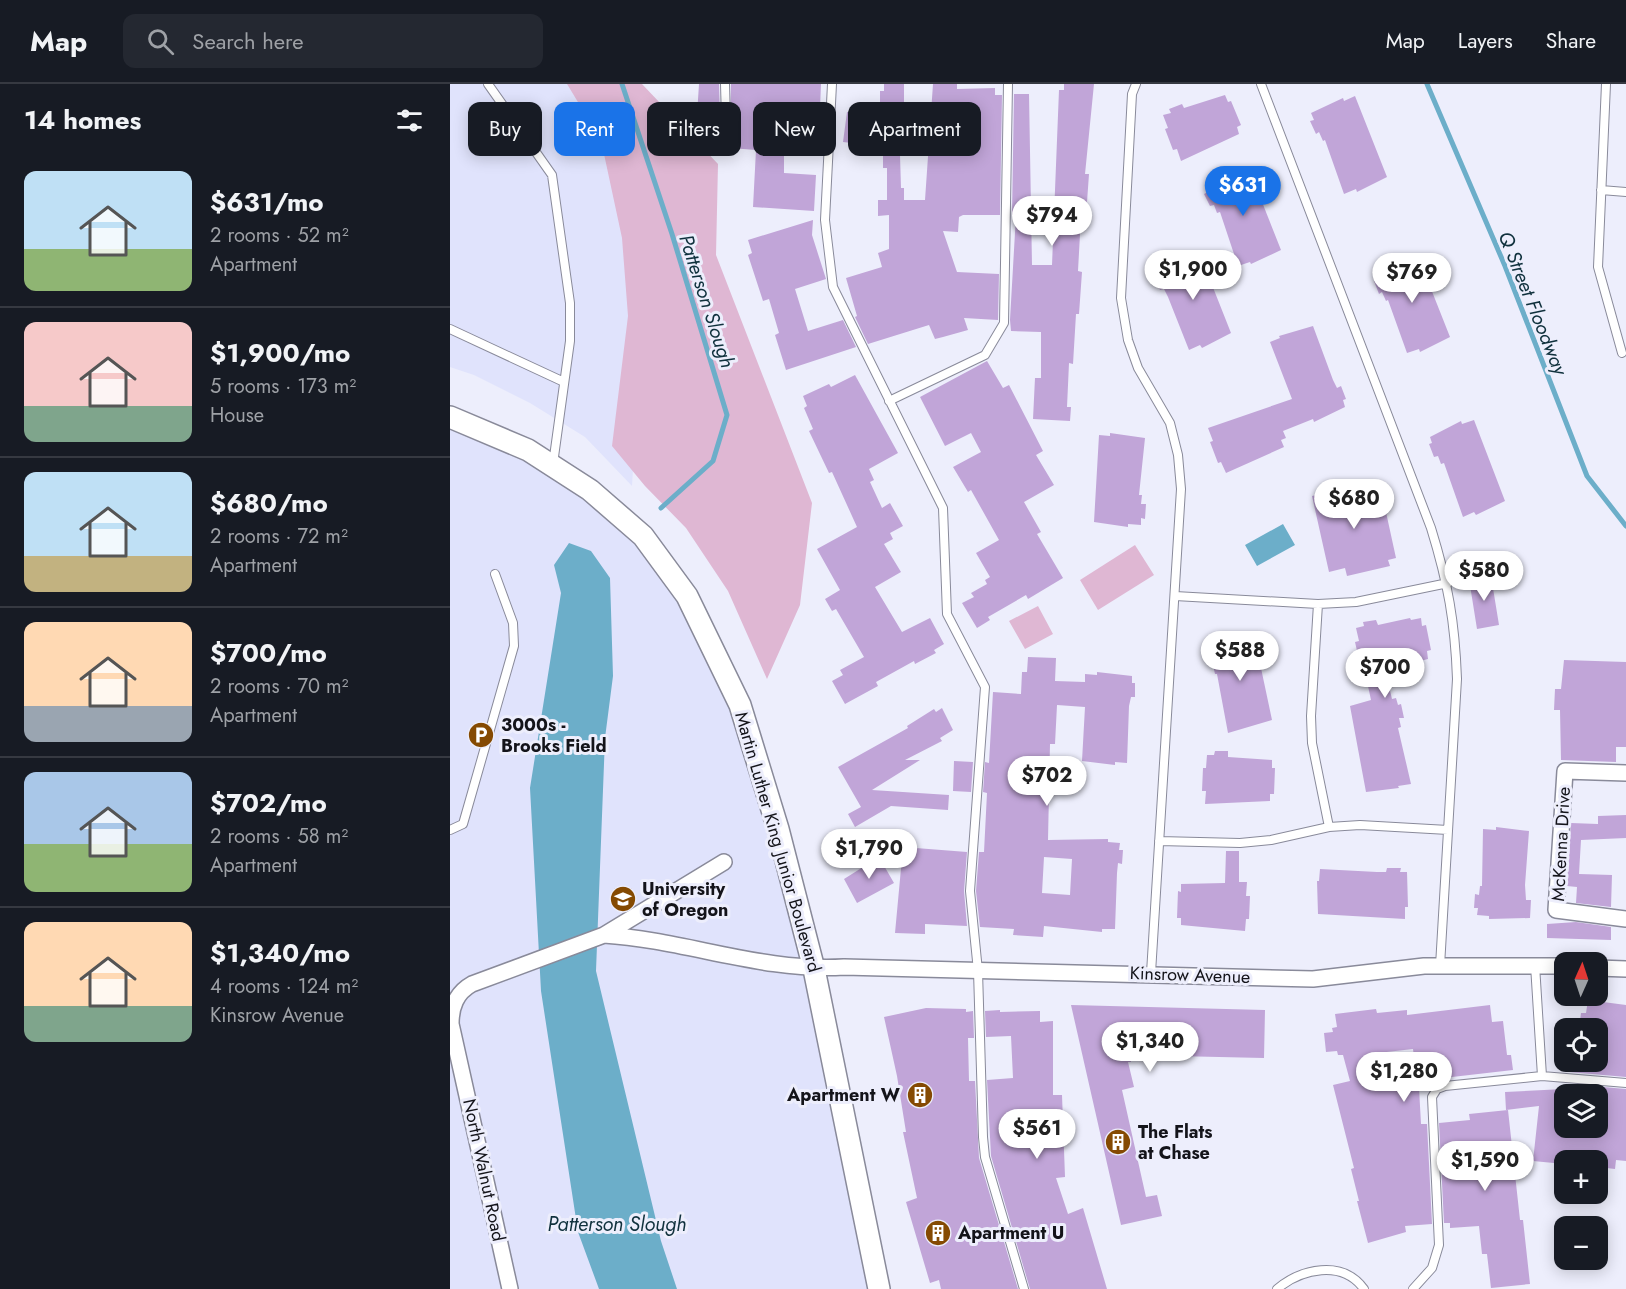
<!DOCTYPE html>
<meta charset="utf-8">
<style>
body{margin:0;font-family:Jost,sans-serif;background:#242831;color:#f1f3f6;height:100vh;display:flex;flex-direction:column;font-size:22px;white-space:nowrap}
*{box-sizing:border-box;margin:0}
p{font-size:20px;color:#9ea1a6}
.icon{flex:none;width:33px;height:33px;fill:none;stroke:currentColor;stroke-width:2;stroke-linecap:round;stroke-linejoin:round}
.map{position:relative;flex:1;overflow:hidden}
.drawer{display:flex;flex-direction:column;background:#171b24;width:450px}
.drawer>*{flex:none}
.top-card{position:absolute;left:18px;top:18px;width:570px;height:54px;display:flex;gap:12px}
.needle{width:39px;rotate:3deg}
.controls{position:absolute;left:1104px;top:868px;display:grid;gap:12px}
.controls a{display:grid;place-items:center;width:54px;height:54px;border-radius:12px;background:#171b24;box-shadow:0 3px 15px #0003;font-size:30px}
.price{position:absolute;translate:-50% -51px;padding:0 14px;border-radius:21px;background:#fff;color:#222;font-size:20px;line-height:39px;filter:drop-shadow(0 2px 3px #0008)}
.price::after{content:'';position:absolute;left:50%;top:36px;width:18px;height:14px;margin-left:-9px;background:inherit;clip-path:polygon(0 0,100% 0,50% 100%)}
.price.current{background:#1a73e8;color:#fff}
ul{padding:0;list-style:none}
li{display:flex;align-items:center;gap:18px;height:150px;padding:0 24px}
li+li{border-top:2px solid #363941}
li span{display:grid;place-items:center;flex:none;width:168px;height:120px;border-radius:12px;color:#555}
li>.icon{margin-inline-start:auto}
span .icon{width:72px;height:72px;fill:#fffc;stroke-width:1}
li b{font-size:26px}
h2{display:flex;justify-content:space-between;align-items:center;height:72px;padding:0 24px;font-size:26px}
.tag{padding:0 21px;border-radius:12px;background:#171b24;box-shadow:0 3px 15px #0003;font-size:21px;line-height:54px}
.tag.current{background:#1a73e8;color:#fff}
header{display:flex;align-items:center;gap:36px;box-sizing:border-box;height:84px;padding:0 30px;background:#171b24;border-bottom:2px solid #363941}
header strong{font-size:28px}
nav{display:flex;gap:33px;margin-inline-start:auto;font-size:21px}
.search{width:420px;height:54px;background:#242831;display:flex;align-items:center;gap:15px;box-sizing:border-box;padding:0 21px;border-radius:12px;color:#9ea1a6;font-size:22px}
main{display:flex;flex:1;min-height:0}
.map>svg:first-child{display:block}
.built{fill:#e0e3fc}
.green{fill:#dfb7d3}
.water{fill:#6caec9}
.lines{fill:none;stroke-linecap:round;stroke-linejoin:round}
.stream{stroke:#6caec9;stroke-width:5}
.building{fill:#c1a5d8;fill-rule:evenodd}
.lane-casing{stroke:#898a9a;stroke-width:10}
.street-casing{stroke:#898a9a;stroke-width:18}
.secondary-casing{stroke:#898a9a;stroke-width:24}
.lane{stroke:#fff;stroke-width:8}
.street{stroke:#fff;stroke-width:15}
.secondary{stroke:#fff;stroke-width:21}
.labels{text-anchor:middle;stroke-width:6;stroke-linejoin:round;paint-order:stroke}
.poi-label{font-size:18px;font-weight:bold;fill:#14141a;stroke:#edeefc;text-anchor:start}
.street-label{font-size:18px;fill:#14141a;stroke:#edeefc}
.water-label{font-size:20px;font-style:italic;fill:#10313d;stroke:#edeefc}
</style>
<header>
<strong>Map</strong>
<div class="search"><svg class="icon" aria-label="search" viewBox="0 0 24 24"><circle cx="10" cy="10" r="6"/><path d="M15 15l6 6"/></svg>Search here</div>
<nav><a>Map</a><a>Layers</a><a>Share</a></nav>
</header>
<main>
<section class="drawer">
<h2>14 homes<svg class="icon" aria-label="filters" viewBox="0 0 24 24"><path d="M4 7h16M4 17h16"/><circle cx="9" cy="7" r="2"/><circle cx="15" cy="17" r="2"/></svg></h2>
<ul>
<li><span style="background:linear-gradient(#bfe0f5 65%,#8fb573 0)"><svg class="icon" aria-label="home" viewBox="0 0 24 24"><path d="M3 11l9-7 9 7M6 9v11h12V9"/></svg></span><div><b>$631/mo</b><p>2 rooms · 52 m²</p><p>Apartment</p></div></li>
<li><span style="background:linear-gradient(#f6c9c9 70%,#7fa58c 0)"><svg class="icon" aria-label="home" viewBox="0 0 24 24"><path d="M3 11l9-7 9 7M6 9v11h12V9"/></svg></span><div><b>$1,900/mo</b><p>5 rooms · 173 m²</p><p>House</p></div></li>
<li><span style="background:linear-gradient(#bfe0f5 70%,#c2b280 0)"><svg class="icon" aria-label="home" viewBox="0 0 24 24"><path d="M3 11l9-7 9 7M6 9v11h12V9"/></svg></span><div><b>$680/mo</b><p>2 rooms · 72 m²</p><p>Apartment</p></div></li>
<li><span style="background:linear-gradient(#ffd9b3 70%,#9aa5b1 0)"><svg class="icon" aria-label="home" viewBox="0 0 24 24"><path d="M3 11l9-7 9 7M6 9v11h12V9"/></svg></span><div><b>$700/mo</b><p>2 rooms · 70 m²</p><p>Apartment</p></div></li>
<li><span style="background:linear-gradient(#a9c7e8 60%,#8fb573 0)"><svg class="icon" aria-label="home" viewBox="0 0 24 24"><path d="M3 11l9-7 9 7M6 9v11h12V9"/></svg></span><div><b>$702/mo</b><p>2 rooms · 58 m²</p><p>Apartment</p></div></li>
<li><span style="background:linear-gradient(#ffd9b3 70%,#7fa58c 0)"><svg class="icon" aria-label="home" viewBox="0 0 24 24"><path d="M3 11l9-7 9 7M6 9v11h12V9"/></svg></span><div><b>$1,340/mo</b><p>4 rooms · 124 m²</p><p>Kinsrow Avenue</p></div></li>
</ul>
</section>
<div class="map">
<svg width="1176" height="1205" viewBox="0 0 1176 1205">
<rect width="100%" height="100%" fill="#edeefc"/>
<path class="built" d="M0 0H159L199 104 182 402 135 353 80 319 24 291 0 283Z
M0 333 21 340 193 452 290 621 438 1205H0Z"/>
<path class="green" d="M117 0H192L268 80 266 171 362 419 350 521 317 595 278 507 236 444 195 402 162 362 178 232 172 154 151 56Z
M685 461 704 491 648 526 630 496Z
M588 522 603 550 575 565 559 537Z"/>
<path class="water" d="M833 440 845 461 807 482 795 461Z
M119 459 141 467 160 494 163 592 155 654 146 887 211 1157 227 1205H149L128 1148 91 907 80 704 111 509 104 481Z"/>
<g class="lines">
<path class="stream" d="M172 0 222 150 277 331 263 377 211 424
M977 0 1055 182 1137 392 1176 442"/>
</g>
<path class="building" d="M249 0H269L270 33 247 31Z
M281 0H371L370 24 341 23 339 55 334 54V89L366 91 364 127 303 123 306 66 280 64Z
M434 0H454V71H450L451 104H454V116H475L483 0H507V5L545 4V11H552L550 131H513L509 133 508 148 493 147 507 188 549 190 548 236 514 234 518 246 493 253 485 255 479 241 418 260 405 233 407 232 396 194 432 183 428 169 439 165V131L428 132V116H437V84H433V70L426 71V62L393 58 397 28 426 31V22H430V7H434Z
M614 0H644L635 90H639L636 132H631L628 187 632 188 629 230H626L623 280 619 279 617 323H621L620 337 583 335 585 294H591V248L561 247 560 236 566 131H562L564 10H579L582 181H602L609 6H614Z
M775 11 778 18 781 17 791 41 787 43 789 50 731 77 727 65 723 66 715 45 718 44 713 31 721 29 719 25 732 20 734 24Z
M905 12 937 93 907 108 906 105 894 110 875 56 873 57 869 48 866 50 860 37 864 36 861 29 893 14 894 17Z
M799 85 831 166 801 180 800 178 788 182 770 128 767 129 764 121 760 122 754 110 758 108 755 102 767 98 766 95Z
M363 136 362 151 376 195 345 205 358 247 393 236 406 263 336 286 325 251 329 249 319 215 313 217 298 171 302 169 298 156Z
M749 168 781 249 752 264 750 261 739 266 718 213 714 205 710 206 705 193 708 192 706 186 737 170 738 173Z
M968 172 1000 253 970 268 969 265 957 269 938 216 936 217 932 208 929 210 924 197 927 196 924 189 936 185 934 182Z
M863 242 883 296 887 304 891 302 896 315 893 316 895 323 864 338 863 335 833 347 836 354 831 356 834 363 776 389 771 378 768 379 760 358 763 357 758 344 842 315 820 258 830 254 829 252Z
M537 277 553 304 559 301 593 367 586 371 604 401 574 418 591 448 587 450 613 494 578 515 576 511 538 533 540 536 527 544 512 519 524 513 521 509 537 500 535 496 540 493 526 469 549 456 521 406 518 408 503 383 531 368 521 349 495 362 470 313Z
M405 291 448 369 419 385 424 396 420 398 432 424 440 419 453 442 440 449 443 455 434 460 451 488 425 503 452 548 480 534 494 560 484 566 486 569 465 580 464 577 426 598 428 602 395 620 382 597 393 591 390 586 414 573 386 525 382 527 375 515 390 506 367 465 407 443 382 388 379 389 359 347 363 345 354 324 357 322 353 312 379 300 381 303Z
M1024 336 1055 417 1026 431 1024 428 1013 433 994 379 991 380 988 372 984 373 979 360 982 359 980 353 1011 337 1012 340Z
M660 349 695 354 689 411H692L691 420H696L695 435 691 434V441L678 440V443L644 438 649 351 660 352Z
M923 398 928 421 934 419 946 474 938 476 940 482 897 492 895 484 879 488 862 412Z
M1041 492 1049 541 1027 545 1019 495Z
M960 534 961 536 971 534 972 542 976 541 981 566 977 567 978 575 935 586 942 615 946 614 948 621 951 620 954 634H949L951 643 948 644 961 700 948 702 949 704 916 708 900 622 921 616 913 579 910 580 905 558 909 557 906 544 914 542 913 538 926 536 928 541Z
M791 551 792 554 804 551 822 636 778 649 767 590H765L763 581 759 582 756 568H759L758 561Z
M578 573 606 574 605 597 635 598V590L647 591V588L682 592V599H685V613H681L679 622 677 679 665 678V681L632 677 635 623 607 621 605 660H600L598 756 658 755V758L670 759 669 766H673L672 780 668 779 667 789 665 845H652V848L594 842 593 853 563 851 564 845 530 843 526 807 529 768H534L537 709 533 708 535 678 539 679 543 608 571 610 572 588H577ZM594 773 622 775 620 811 592 809Z
M1114 576 1176 578V663H1166V678L1111 676 1110 626H1104L1105 605H1111Z
M492 624 503 646 490 654 492 657 455 676H470L422 706 499 711 498 726 441 722 405 743 398 730 411 723 388 683 458 644 457 642 484 625 486 628Z
M765 667H778V673L822 676V684H825L824 710H820V717L755 720 756 707H752L753 684H756L757 671H764Z
M504 677 523 678 521 708 503 707Z
M1176 731V754L1131 756 1129 790 1162 791 1161 823 1126 819 1127 803 1117 802 1121 739 1148 740V732Z
M1046 743 1079 747 1075 801 1076 816H1081L1080 834 1039 835V832L1027 831 1028 824H1024L1025 810 1029 811 1030 802H1032L1033 745 1046 746Z
M453 763 517 768 514 807 517 842 475 840V850L445 849Z
M776 767H789V798H797L796 812H800L799 835H796L795 847 731 841V834H727L728 807 731 808V800L775 799Z
M429 773 444 799 407 819 394 795Z
M937 784H951L950 788H957L958 823H955V835L868 830 867 797H869L870 785 927 788H936Z
M1126 838 1161 843V856L1097 854V840Z
M1138 916 1176 921V993L1119 988 1124 987V978H1148V945H1129L1131 929H1136Z
M621 921 815 926 814 974 680 971 681 978H678L684 1003 672 1006 696 1113 707 1111 712 1132 671 1141Z
M1040 921 1042 938 1053 937 1057 971H1061L1063 986 967 997 963 965 919 970 929 1006 969 1004 971 1040H977L982 1140 955 1142 956 1148 918 1159 907 1117H909L901 1085 904 1084 883 1001 900 997 893 971H888L887 967 876 968 874 949 883 948 882 944 887 943 885 930 926 925 927 929 957 926V931Z
M476 924 516 925V928L523 927 524 954H518L519 997H525L529 1074 568 1205H491L489 1196 480 1199 456 1118 467 1114 453 1048H456L447 992 434 933Z
M550 926V928L590 927V938L603 937V1011H612L615 1093 606 1094 618 1130 633 1124 657 1205H580L541 1072 537 996 563 994 561 952 536 953 535 927Z
M1118 1000 1176 1005V1077L1166 1076 1165 1085 1148 1083V1077H1114V1080L1083 1077 1089 1022 1056 1026 1055 1008 1114 1005V1044H1148V1011H1117Z
M1058 1026 1070 1136H1073L1080 1200 1041 1204 1037 1170H1032L1029 1142 1000 1144V1139H994L989 1039 1020 1036 1019 1030Z"/>
<g class="lines">
<g class="lane-casing">
<path id="lane" d="M38 0 102 91 120 219V257L103 380
M275 0 276 36
M382 0 375 136 383 203 493 424 497 530 535 603 520 807 528 887 533 1053 535 1073 574 1205
M686 0 682 10 671 214 678 256 688 284 720 339 728 371 731 405 701 889
M811 0 981 444C998 499 1005 538 1007 595L990 882
M1156 0 1148 183 1172 269
M1151 106 1176 108
M0 245 114 298
M439 317 535 271 554 239 558 0
M725 512 868 520 906 518 998 499
M868 520 861 632 862 659 879 743
M0 746 13 740 64 562 63 539 45 490
M709 757 790 759 821 756 879 743 910 741 998 746
M1092 992 1176 999
M827 1205C851 1185 892 1175 914 1205
M963 1205 982 1184 989 1161 982 1013 987 1005 995 1002 1092 992 1085 881"/>
</g>
<g class="street-casing">
<path id="street" d="M1176 689 1115 687 1106 826 1176 835
M154 851C235 856 312 888 394 883L863 895 974 882H1114
M1148 884 1176 885
M60 1205 1 940C1 923 6 909 22 900L154 851 274 778"/>
</g>
<g class="secondary-casing">
<path id="secondary" d="M0 333 78 366 140 406 193 452 237 512 290 621 328 745 364 885 429 1205"/>
</g>
<use href="#lane" class="lane"/>
<use href="#street" class="street"/>
<use href="#secondary" class="secondary"/>
</g>
<defs>
<g id="parking-disc" transform="scale(1.35)"><circle r="9.5" fill="#854a02" stroke="#edeefc"/><path d="M-3.5-5.5H1a3.5 3.5 0 0 1 0 7H-1V5.5H-3.5ZM-1-3.4V-.6H.8a1.4 1.4 0 0 0 0-2.8Z" fill="#fff"/></g>
<g id="university-disc" transform="scale(1.35)"><circle r="9.5" fill="#854a02" stroke="#edeefc"/><path d="M0-5L7-2L0 1L-7-2ZM-4 1L0 2.5L4 1V4Q0 6-4 4Z" fill="#fff"/></g>
<g id="building-disc" transform="scale(1.35)"><circle r="9.5" fill="#854a02" stroke="#edeefc"/><path d="M-4-6H4V6H1V3H-1V6H-4ZM-2.5-4.3h1.7v1.8h-1.7ZM.8-4.3h1.7v1.8H.8ZM-2.5-1h1.7V.8h-1.7ZM.8-1h1.7V.8H.8Z" fill="#fff"/></g>
</defs>
<g fill-rule="evenodd">
<use href="#parking-disc" x="31" y="651"/>
<use href="#university-disc" x="173" y="815"/>
<use href="#building-disc" x="470" y="1011"/>
<use href="#building-disc" x="668" y="1058"/>
<use href="#building-disc" x="488" y="1149"/>
</g>
<g class="labels">
<g class="poi-label">
<text x="51" y="647">3000s -<tspan x="51" dy="21">Brooks Field</tspan></text>
<text x="192" y="811">University<tspan x="192" dy="21">of Oregon</tspan></text>
<text x="450" y="1017" text-anchor="end">Apartment W</text>
<text x="688" y="1054">The Flats<tspan x="688" dy="21">at Chase</tspan></text>
<text x="508" y="1155">Apartment U</text>
</g>
<g class="street-label">
<text transform="translate(328 758) rotate(74)" y="6">Martin Luther King Junior Boulevard</text>
<text transform="translate(1111 760) rotate(-87)" y="6">McKenna Drive</text>
<text transform="translate(740 891) rotate(2)" y="6">Kinsrow Avenue</text>
<text transform="translate(34 1086) rotate(78)" y="6">North Walnut Road</text>
</g>
<g class="water-label">
<text transform="translate(257 217) rotate(72)" y="7">Patterson Slough</text>
<text transform="translate(1083 219) rotate(68)" y="7">Q Street Floodway</text>
<text x="167" y="1147">Patterson Slough</text>
</g>
</g>
</svg>
<div class="controls">
<a><svg class="needle" viewBox="-14 -14 28 28"><path d="M0-13l5 13h-10z" fill="#e53935"/><path d="M0 13l5-13h-10z" fill="#9ea1a6"/></svg></a>
<a><svg class="icon" aria-label="locate" viewBox="0 0 24 24"><circle cx="12" cy="12" r="6"/><path d="M12 2v4M12 18v4M2 12h4M18 12h4"/></svg></a>
<a><svg class="icon" aria-label="layers" viewBox="0 0 24 24"><path d="M12 4l9 5-9 5-9-5zM3 14l9 5 9-5"/></svg></a>
<a>+</a>
<a>−</a>
</div>
<b class="price current" style="left:793px;top:133px">$631</b>
<b class="price" style="left:602px;top:163px">$794</b>
<b class="price" style="left:743px;top:217px">$1,900</b>
<b class="price" style="left:962px;top:220px">$769</b>
<b class="price" style="left:904px;top:446px">$680</b>
<b class="price" style="left:1034px;top:518px">$580</b>
<b class="price" style="left:790px;top:598px">$588</b>
<b class="price" style="left:935px;top:615px">$700</b>
<b class="price" style="left:597px;top:723px">$702</b>
<b class="price" style="left:419px;top:796px">$1,790</b>
<b class="price" style="left:700px;top:989px">$1,340</b>
<b class="price" style="left:954px;top:1019px">$1,280</b>
<b class="price" style="left:587px;top:1076px">$561</b>
<b class="price" style="left:1035px;top:1108px">$1,590</b>
<div class="top-card">
<a class="tag">Buy</a>
<a class="tag current">Rent</a>
<a class="tag">Filters</a>
<a class="tag">New</a>
<a class="tag">Apartment</a>
</div>
</div>
</main>
